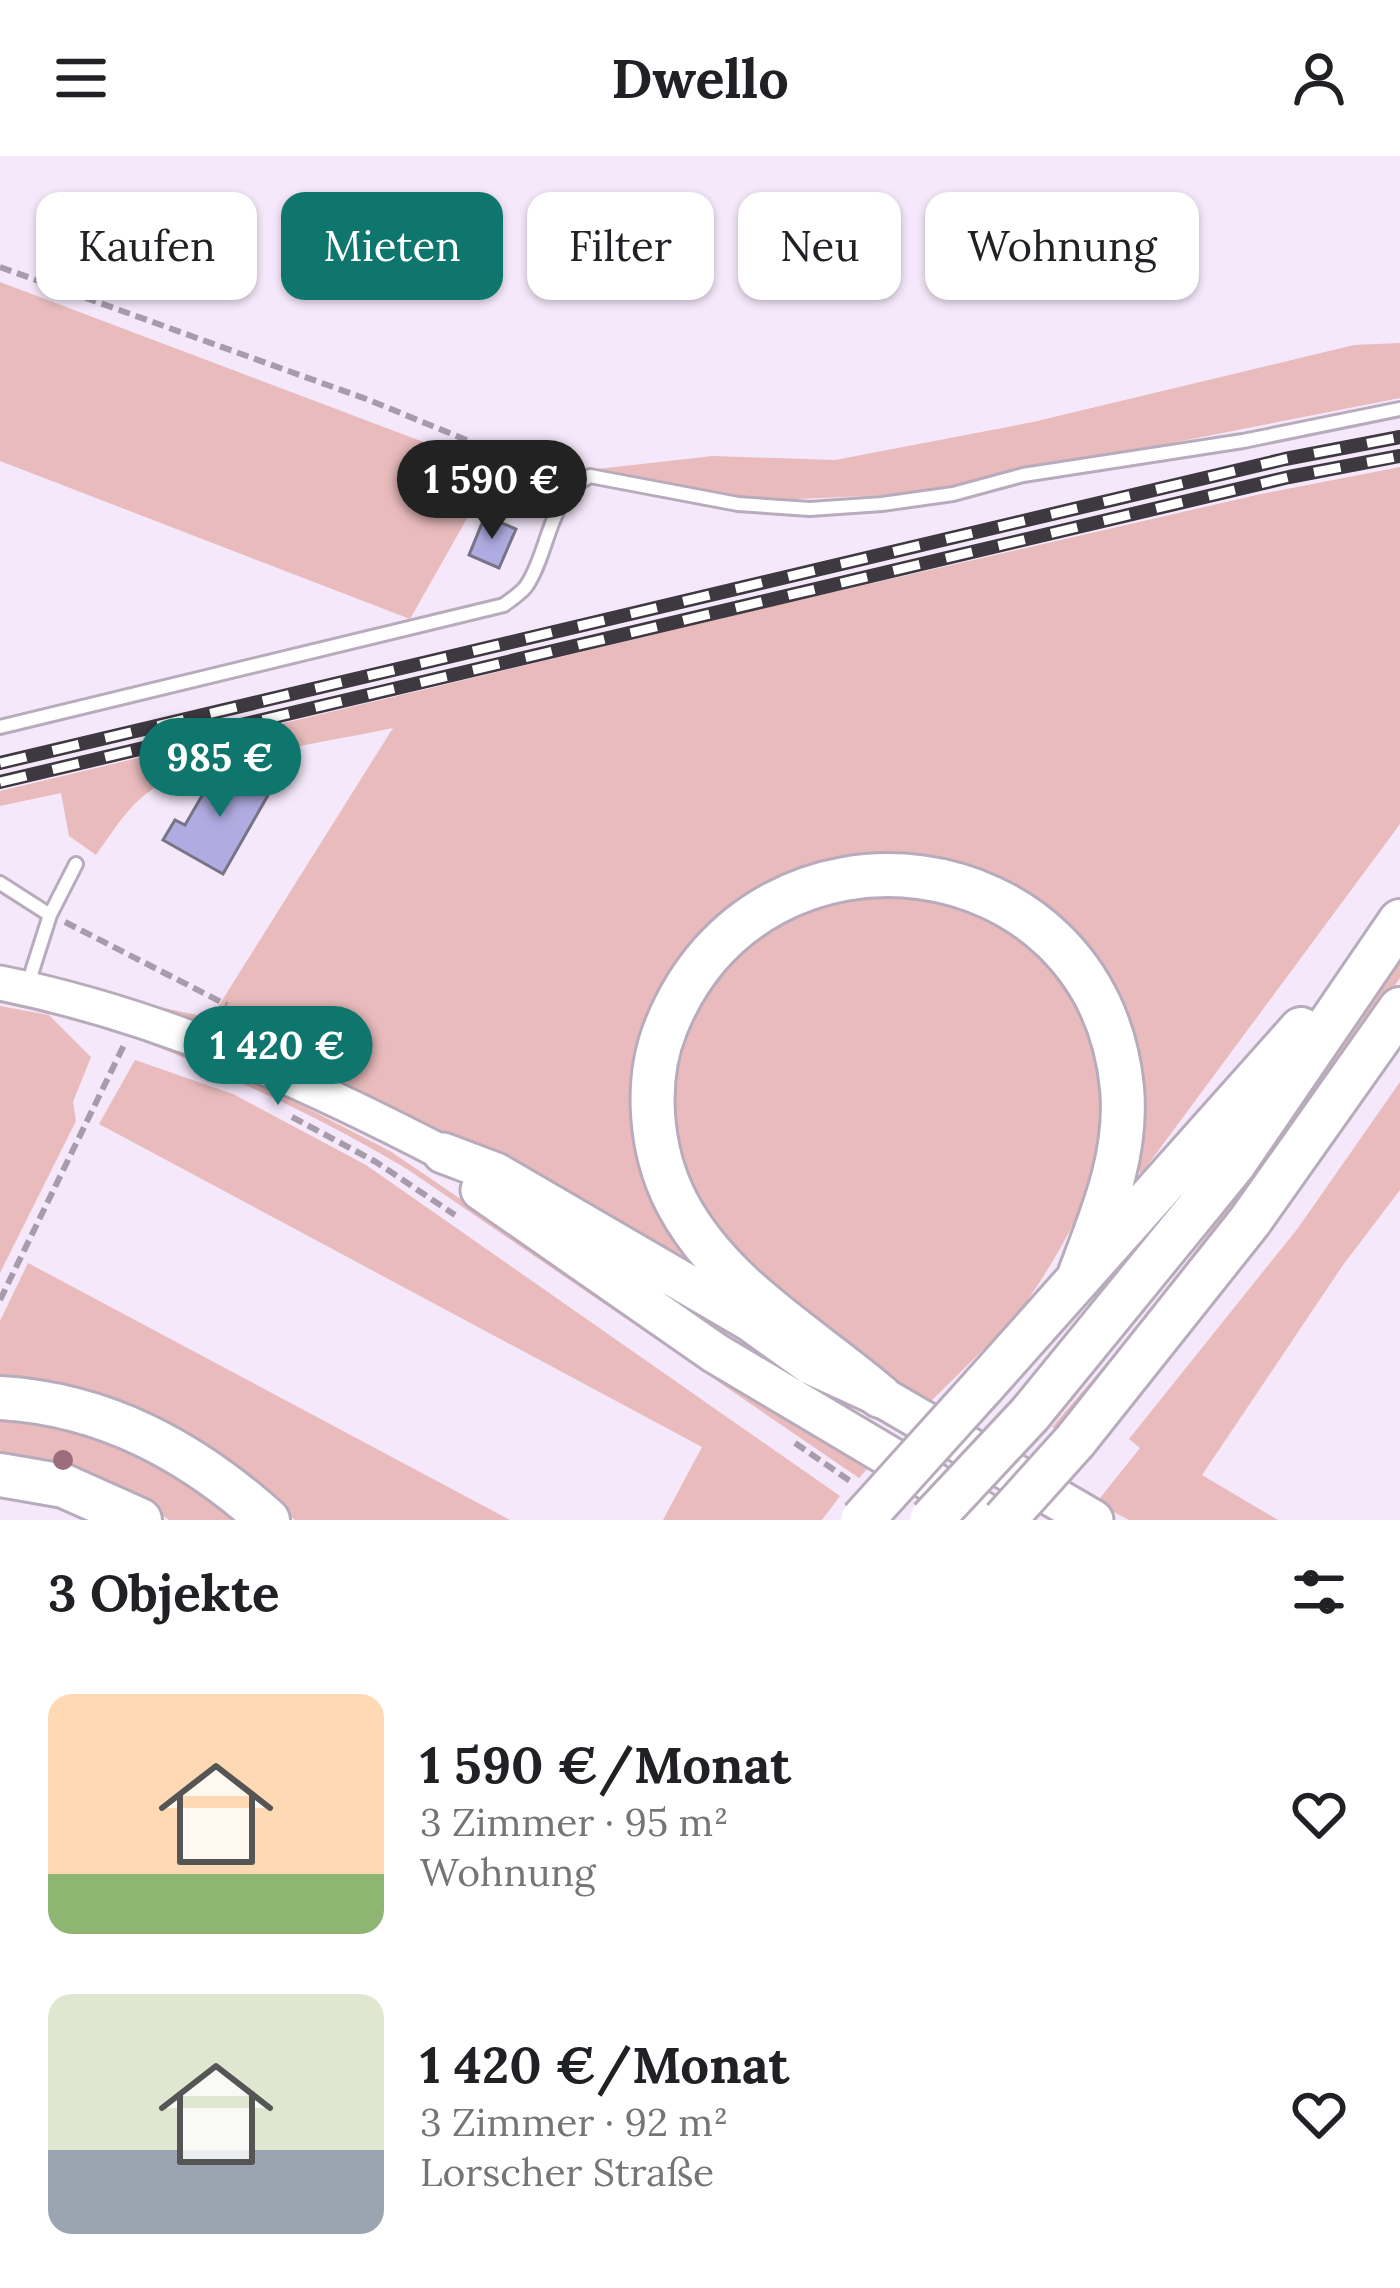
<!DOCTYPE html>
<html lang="de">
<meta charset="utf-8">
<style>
body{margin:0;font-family:Lora,serif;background:#f2f2f2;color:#202124;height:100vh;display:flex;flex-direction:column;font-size:45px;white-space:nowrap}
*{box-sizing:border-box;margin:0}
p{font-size:39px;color:#757577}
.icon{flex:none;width:66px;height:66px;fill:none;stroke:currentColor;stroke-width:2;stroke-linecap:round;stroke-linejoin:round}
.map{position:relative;height:1364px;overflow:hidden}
.drawer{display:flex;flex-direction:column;background:#fff;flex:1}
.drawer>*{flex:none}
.guide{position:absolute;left:36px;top:36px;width:1329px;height:108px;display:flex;gap:24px}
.price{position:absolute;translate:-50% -102px;padding:0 27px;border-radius:42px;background:#0f766e;color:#fff;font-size:39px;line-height:78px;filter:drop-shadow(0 3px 6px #0008)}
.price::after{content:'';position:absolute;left:50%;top:72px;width:36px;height:27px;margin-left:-18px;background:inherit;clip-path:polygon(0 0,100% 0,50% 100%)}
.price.on{background:#222;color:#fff}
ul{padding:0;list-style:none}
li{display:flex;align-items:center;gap:36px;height:300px;padding:0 48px}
li span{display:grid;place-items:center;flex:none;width:336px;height:240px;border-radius:24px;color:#555}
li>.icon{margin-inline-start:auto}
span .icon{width:144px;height:144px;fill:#fffc;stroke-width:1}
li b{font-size:51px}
h2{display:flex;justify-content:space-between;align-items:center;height:144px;padding:0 48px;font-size:51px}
.tag{padding:0 42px;border-radius:24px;background:#fff;box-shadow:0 3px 9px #0004;font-size:42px;line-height:108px}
.tag.on{background:#0f766e;color:#fff}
header{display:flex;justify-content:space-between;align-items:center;height:156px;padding:0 48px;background:#fff;font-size:54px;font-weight:800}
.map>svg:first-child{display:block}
.green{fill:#e9bbbc}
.building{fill:#b0ace1;stroke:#767587;stroke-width:3}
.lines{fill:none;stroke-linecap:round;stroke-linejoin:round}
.service-casing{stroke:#b8abbc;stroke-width:18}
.secondary-casing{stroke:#b8abbc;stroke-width:39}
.trunk-casing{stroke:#b8abbc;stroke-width:45}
.motorway-casing{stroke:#b8abbc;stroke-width:48}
.path{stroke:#a69caa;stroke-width:6;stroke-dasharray:12 6;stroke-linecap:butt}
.service{stroke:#fff;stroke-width:12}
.secondary{stroke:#fff;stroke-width:33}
.trunk{stroke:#fff;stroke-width:39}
.motorway{stroke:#fff;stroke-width:42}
.rail-casing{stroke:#3e3840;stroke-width:14}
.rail{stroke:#fff;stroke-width:9;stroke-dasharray:27;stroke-linecap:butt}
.motorway-bridge-casing{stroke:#b8abbc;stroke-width:48;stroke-linecap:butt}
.motorway-bridge{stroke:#fff;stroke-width:42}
.tree{fill:#9c6d7d}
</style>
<header><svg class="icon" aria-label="menu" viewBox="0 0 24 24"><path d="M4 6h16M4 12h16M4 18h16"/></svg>Dwello<svg class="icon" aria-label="person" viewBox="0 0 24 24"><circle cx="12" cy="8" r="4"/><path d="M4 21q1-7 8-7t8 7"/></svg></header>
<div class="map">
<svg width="1400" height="1364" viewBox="0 0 1400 1364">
<rect width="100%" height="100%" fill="#f5e8fa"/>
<path class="green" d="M0 126 495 313 410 463 0 305Z
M1400 187V242L912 338 752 345 588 314 713 300 835 304 1033 266 1354 189Z
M1400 311V668L1141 1018 1133 1008C1194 686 752 573 646 873L710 1119 704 1125 310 907 155 850 211 862 393 572C338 584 189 606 150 635 127 651 112 677 96 699L69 680 61 637 0 650V635L799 444 1261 338Z
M911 730C947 745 988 757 1021 777 1040 787 1055 816 1068 833 1160 953 1070 1088 995 1190L989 1188 929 1247 862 1203 718 1086 684 1021 671 952 675 903 707 825 798 749Z
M1400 805V822L1308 956 1063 1277 1052 1271 1131 1179 1243 1032Z
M0 850 49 859 91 901 73 946 76 965 0 1117Z
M154 885 231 913 390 995 714 1215 868 1312 859 1322 407 1013C325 964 241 925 153 889Z
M135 904 233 938 366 1009 840 1340 822 1364H663L702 1291 99 968Z
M1400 926V1034L1343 1109 1202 1319 1278 1364H1129L1096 1347 1140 1292 1129 1283 1298 1072Z
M28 1107 510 1364H295L187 1277 153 1259 76 1234 0 1226V1165Z
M0 1255 124 1282 249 1364H169L157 1355 0 1303Z"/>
<path class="building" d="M485 360 516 373 499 412 469 399Z
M235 613 271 634 223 718 163 684 175 664 185 669 214 619 227 626Z"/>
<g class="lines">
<g class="service-casing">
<path id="service" d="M0 571 504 449C511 443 522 437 527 429 550 394 548 340 590 320L738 348 810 353 882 348 953 338 1023 319 1243 285 1400 253
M0 727 50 759
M27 831 50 759 76 708"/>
</g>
<g class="secondary-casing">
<path id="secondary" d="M0 827C159 859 300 923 443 997"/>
</g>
<g class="trunk-casing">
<path id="trunk" d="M443 997 496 1017 750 1165 810 1208 880 1240 1093 1364
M481 1034 715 1197 996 1364"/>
</g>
<g class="motorway-casing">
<path id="motorway" d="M983 1230 1301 873
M880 1240C810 1180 721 1131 677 1047 650 995 644 925 666 871 759 640 1098 682 1122 932 1128 997 1103 1057 1080 1117
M0 1242C105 1248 191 1295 268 1364
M1030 1258 1234 1008 1400 765
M1075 1285 1250 1065 1400 853
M0 1319 64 1330 140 1364"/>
</g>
<path class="path" d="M0 111 369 244 559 322
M65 766 227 849
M292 961 376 1006 455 1059
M0 1144 124 889
M795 1287 853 1327"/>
<use href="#service" class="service"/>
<use href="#secondary" class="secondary"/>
<use href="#trunk" class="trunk"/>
<use href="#motorway" class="motorway"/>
<g class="rail-casing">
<path id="rail" d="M0 607 1285 303 1400 281
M0 626 1289 321 1400 300"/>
</g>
<use href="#rail" class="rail"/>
<g class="motorway-bridge-casing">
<path id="motorway-bridge" d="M862 1364 983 1230
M931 1364 1030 1258
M1004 1364 1075 1285"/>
</g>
<use href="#motorway-bridge" class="motorway-bridge"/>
</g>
<circle class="tree" cx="63" cy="1304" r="10"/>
</svg>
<b class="price on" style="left:492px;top:386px">1 590 €</b>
<b class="price" style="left:220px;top:664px">985 €</b>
<b class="price" style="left:278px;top:952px">1 420 €</b>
<div class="guide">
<a class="tag">Kaufen</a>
<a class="tag on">Mieten</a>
<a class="tag">Filter</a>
<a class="tag">Neu</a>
<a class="tag">Wohnung</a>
</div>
</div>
<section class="drawer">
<h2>3 Objekte<svg class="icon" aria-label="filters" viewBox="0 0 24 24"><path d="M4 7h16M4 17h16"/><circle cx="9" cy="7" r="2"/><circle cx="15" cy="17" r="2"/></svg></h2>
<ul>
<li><span style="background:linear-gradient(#ffd9b3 75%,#8fb573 0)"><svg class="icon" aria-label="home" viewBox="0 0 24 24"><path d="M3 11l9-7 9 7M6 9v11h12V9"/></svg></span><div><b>1 590 €/Monat</b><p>3 Zimmer · 95 m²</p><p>Wohnung</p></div><svg class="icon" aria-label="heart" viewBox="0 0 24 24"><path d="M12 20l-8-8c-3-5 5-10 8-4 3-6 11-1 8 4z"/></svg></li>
<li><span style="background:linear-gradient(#dfe7d0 65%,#9aa5b1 0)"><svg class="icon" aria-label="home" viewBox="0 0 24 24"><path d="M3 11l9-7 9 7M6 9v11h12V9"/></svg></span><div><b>1 420 €/Monat</b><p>3 Zimmer · 92 m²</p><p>Lorscher Straße</p></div><svg class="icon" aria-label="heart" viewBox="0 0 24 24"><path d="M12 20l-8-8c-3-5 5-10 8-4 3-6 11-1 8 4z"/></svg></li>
</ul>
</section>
